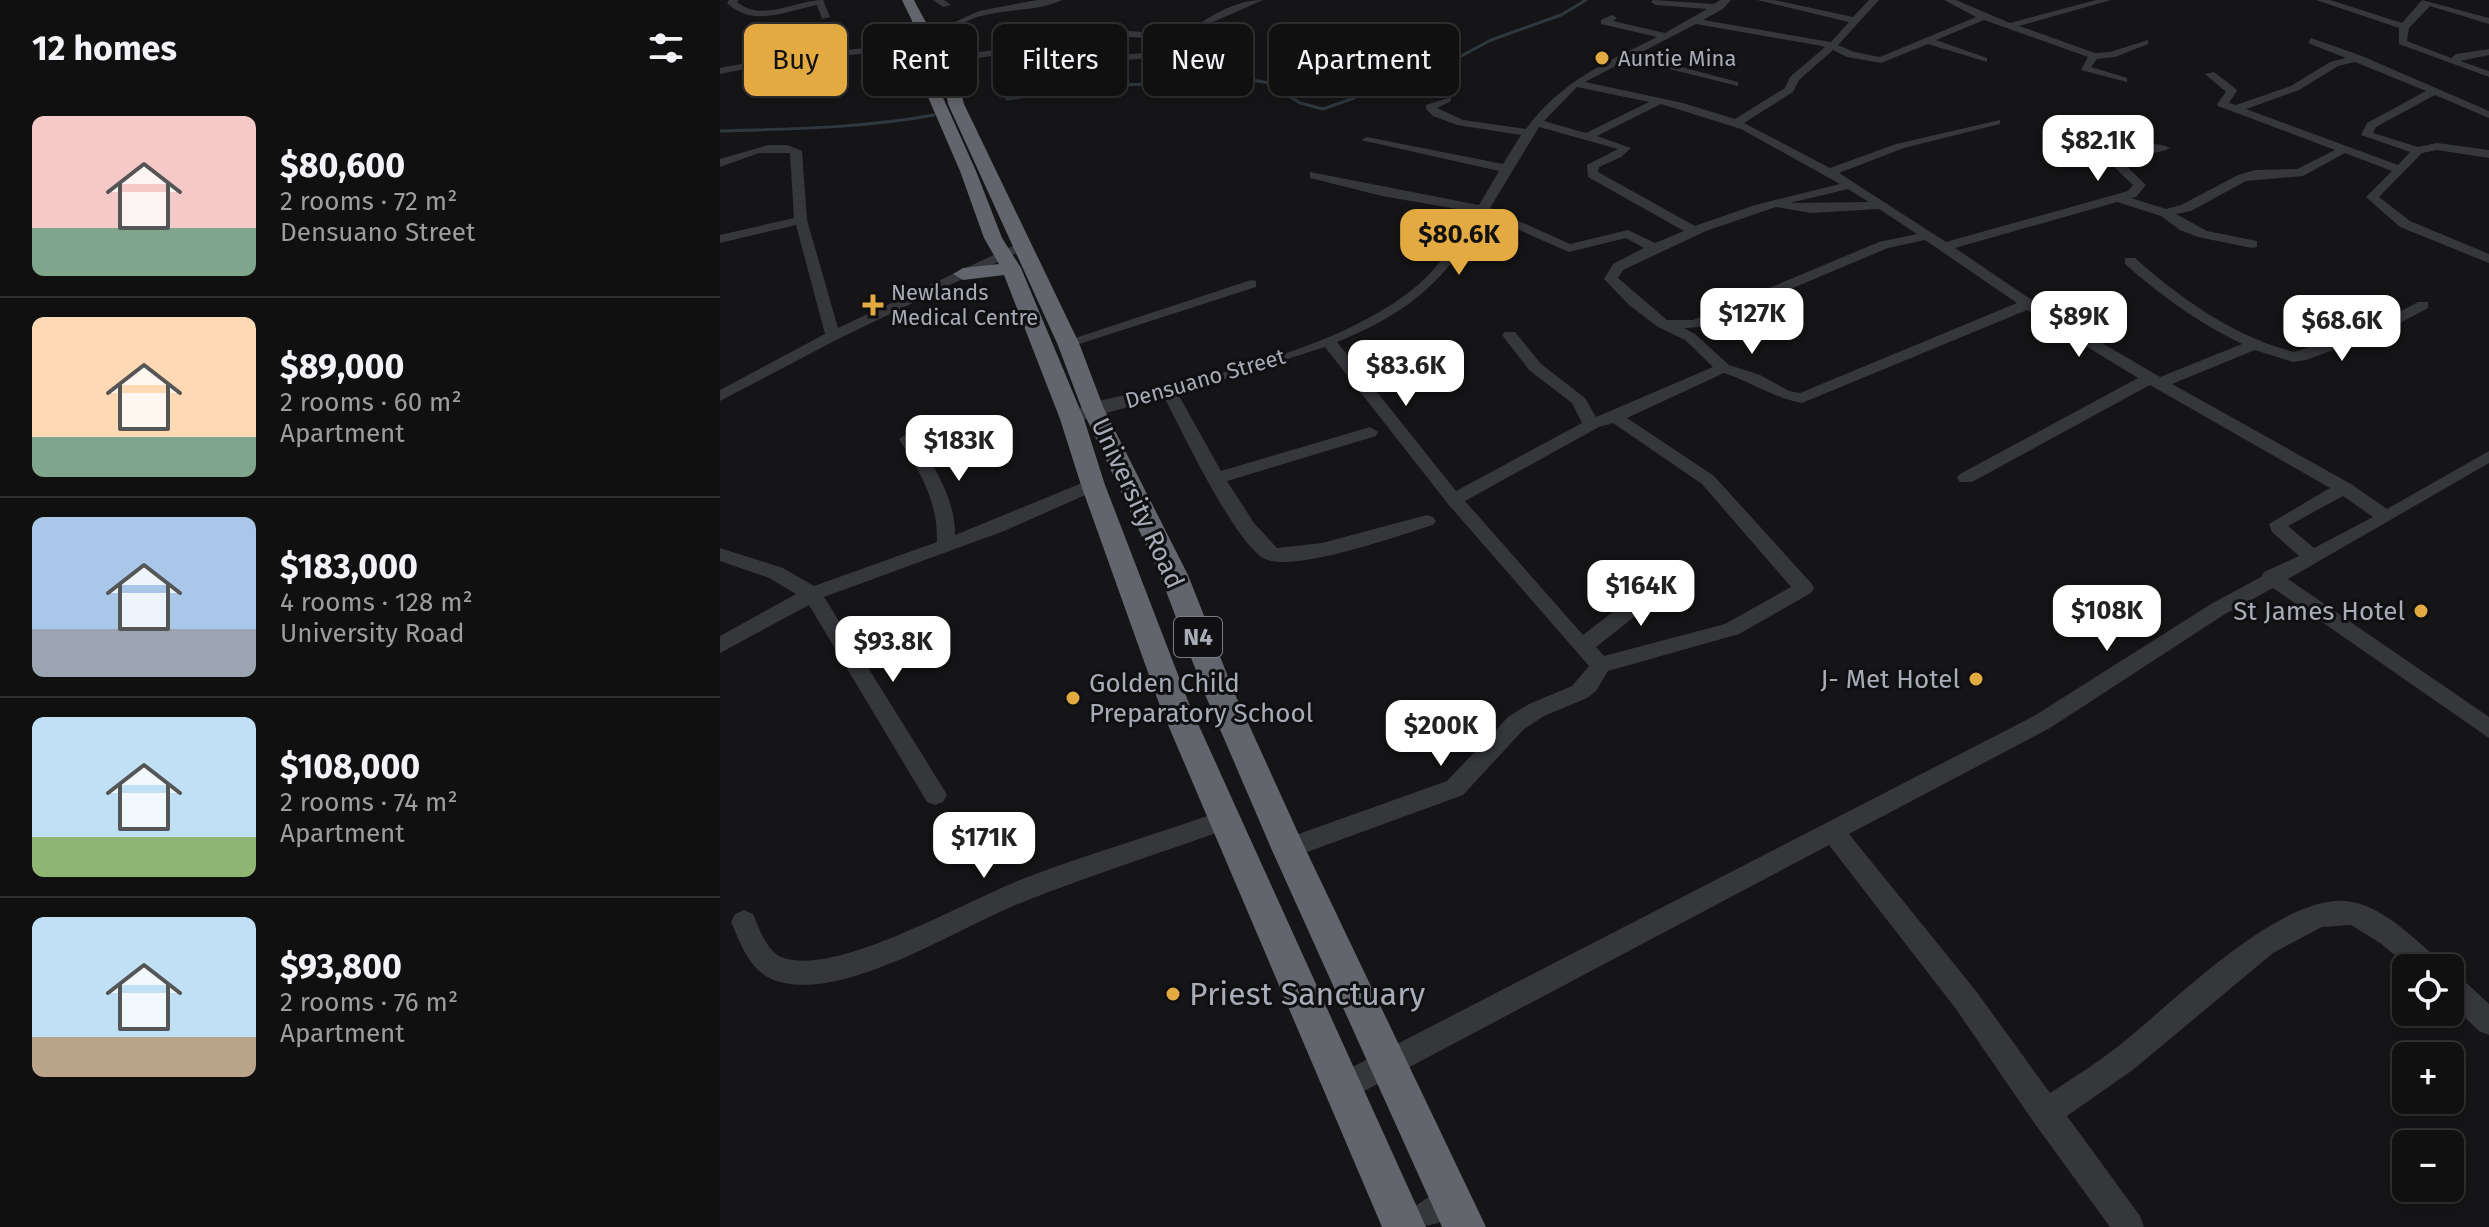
<!DOCTYPE html>
<meta charset="utf-8">
<style>
body{margin:0;font-family:"Fira Sans",sans-serif;background:#1e1e1f;color:#f1f3f6;height:100vh;display:flex;flex-direction:column;font-size:30px;white-space:nowrap}
*{box-sizing:border-box;margin:0}
p{font-size:26px;color:#9c9d9f}
.icon{flex:none;width:44px;height:44px;fill:none;stroke:currentColor;stroke-width:2;stroke-linecap:round;stroke-linejoin:round}
.map{position:relative;flex:1;overflow:hidden}
.side{display:flex;flex-direction:column;background:#101011;width:720px}
.side>*{flex:none}
.hud{position:absolute;left:24px;top:24px;width:760px;height:72px;display:flex;gap:16px}
.fabs{position:absolute;left:1672px;top:954px;display:grid;gap:16px}
.fabs a{display:grid;place-items:center;width:72px;height:72px;border-radius:12px;background:#101011;box-shadow:0 4px 12px #0003,0 0 0 2px #303031;font-size:40px}
.price{position:absolute;translate:-50% -68px;padding:0 18px;border-radius:16px;background:#fff;color:#222;font-size:26px;line-height:52px;filter:drop-shadow(0 2px 4px #0008)}
.price::after{content:'';position:absolute;left:50%;top:48px;width:24px;height:18px;margin-left:-12px;background:inherit;clip-path:polygon(0 0,100% 0,50% 100%)}
.price.active{background:#e3aa41;color:#111}
ul{padding:0;list-style:none}
li{display:flex;align-items:center;gap:24px;height:200px;padding:0 32px}
li+li{border-top:2px solid #303031}
li span{display:grid;place-items:center;flex:none;width:224px;height:160px;border-radius:12px;color:#555}
li>.icon{margin-inline-start:auto}
span .icon{width:96px;height:96px;fill:#fffc;stroke-width:1}
li b{font-size:34px}
h2{display:flex;justify-content:space-between;align-items:center;height:96px;padding:0 32px;font-size:34px}
.tag{padding:0 28px;border-radius:12px;background:#101011;box-shadow:0 4px 12px #0003,0 0 0 2px #303031;font-size:28px;line-height:72px}
.tag.active{background:#e3aa41;color:#111}
main{display:flex;flex:1;min-height:0}
.map>svg:first-child{display:block}
.lines{fill:none;stroke-linecap:round;stroke-linejoin:round}
.stream{stroke:#2f383e;stroke-width:3}
.minor{fill:#36373b;fill-rule:evenodd}
.highway{fill:#63656c;fill-rule:evenodd}
.poi-dot{fill:#e3aa41;stroke:#101012;stroke-width:3}
.labels{text-anchor:middle;stroke-width:6;stroke-linejoin:round;paint-order:stroke}
.far-poi-label{font-size:22px;fill:#a8acb6;stroke:#101012;text-anchor:start}
.far-street-label{font-size:22px;fill:#a8acb6;stroke:#101012}
.shield{fill:#101012;stroke:#7a7d85;stroke-width:2}
.shield-label{font-size:24px;font-weight:bold;fill:#a8acb6}
.street-label{font-size:26px;fill:#a8acb6;stroke:#101012}
.poi-label{font-size:26px;fill:#a8acb6;stroke:#101012;text-anchor:end}
.near-poi-label{font-size:32px;fill:#a8acb6;stroke:#101012;text-anchor:start}
</style>
<main>
<section class="side">
<h2>12 homes<svg class="icon" aria-label="filters" viewBox="0 0 24 24"><path d="M4 7h16M4 17h16"/><circle cx="9" cy="7" r="2"/><circle cx="15" cy="17" r="2"/></svg></h2>
<ul>
<li><span style="background:linear-gradient(#f6c9c9 70%,#7fa58c 0)"><svg class="icon" aria-label="home" viewBox="0 0 24 24"><path d="M3 11l9-7 9 7M6 9v11h12V9"/></svg></span><div><b>$80,600</b><p>2 rooms · 72 m²</p><p>Densuano Street</p></div></li>
<li><span style="background:linear-gradient(#ffd9b3 75%,#7fa58c 0)"><svg class="icon" aria-label="home" viewBox="0 0 24 24"><path d="M3 11l9-7 9 7M6 9v11h12V9"/></svg></span><div><b>$89,000</b><p>2 rooms · 60 m²</p><p>Apartment</p></div></li>
<li><span style="background:linear-gradient(#a9c7e8 70%,#9aa5b1 0)"><svg class="icon" aria-label="home" viewBox="0 0 24 24"><path d="M3 11l9-7 9 7M6 9v11h12V9"/></svg></span><div><b>$183,000</b><p>4 rooms · 128 m²</p><p>University Road</p></div></li>
<li><span style="background:linear-gradient(#bfe0f5 75%,#8fb573 0)"><svg class="icon" aria-label="home" viewBox="0 0 24 24"><path d="M3 11l9-7 9 7M6 9v11h12V9"/></svg></span><div><b>$108,000</b><p>2 rooms · 74 m²</p><p>Apartment</p></div></li>
<li><span style="background:linear-gradient(#bfe0f5 75%,#b9a48a 0)"><svg class="icon" aria-label="home" viewBox="0 0 24 24"><path d="M3 11l9-7 9 7M6 9v11h12V9"/></svg></span><div><b>$93,800</b><p>2 rooms · 76 m²</p><p>Apartment</p></div></li>
</ul>
</section>
<div class="map">
<svg width="1769" height="1227" viewBox="0 0 1769 1227">
<rect width="100%" height="100%" fill="#151517"/>
<g class="lines">
<path class="stream" d="M287 99 377 86 532 80 549 83 580 103 603 109 634 98 647 85 730 62 771 40 841 15 866 0
M0 131C72 129 143 128 214 115"/>
<path class="minor" d="M9 0H19L17 2C43 23 74 0 103 0L110 17 102 19 97 5C66 11 33 28 7 3Z
M213 0H224L231 5 223 7Z
M317 0H342C312 15 267 5 235 28L246 41 244 47 259 52 409 31 464 35C486 18 514 0 543 0L493 22 453 54 442 57 345 65 321 49 258 58 243 53 236 79 227 81 236 41 230 32 224 31V27L259 11ZM409 37 458 40 438 52 347 59 332 48Z
M933 0 994 4 1000 0H1011L1003 9 983 20 1111 42 1129 22 1037 0H1054L1133 17 1149 0H1159L1118 45 1134 52 1160 57 1256 17 1224 0H1236L1290 23 1376 0H1391L1299 26 1375 53 1390 52 1428 40V44L1395 57 1377 59 1371 67 1407 78V82L1361 70 1368 57 1264 20 1216 40 1267 58V62L1208 44 1161 63 1127 57 1113 50 1079 80 1073 92 1024 123 1110 168 1176 144 1280 120V124L1184 148 1119 173 1226 242 1408 191 1413 185 1390 163 1394 153C1410 147 1434 139 1450 148 1438 155 1418 153 1403 158L1402 162 1426 185 1416 197 1411 198 1446 209 1461 205 1518 175 1535 170 1577 169 1615 150 1498 106 1497 104 1506 92 1485 74 1494 72 1516 89 1517 91 1509 103 1516 105 1571 86 1610 62 1626 58 1588 43 1591 38 1642 56 1769 111V118L1715 95 1656 127 1653 133 1698 147 1717 143 1769 150V158L1717 150 1702 153 1659 197 1690 221 1769 254V263L1680 227 1646 197 1672 171 1625 153 1583 176 1526 181 1471 211 1456 214 1487 231 1537 241V247L1532 248 1478 237 1460 230 1441 216 1397 202 1235 248 1331 313 1440 377 1522 344C1479 323 1441 296 1405 264V258H1415C1461 299 1513 336 1574 352L1657 324 1698 302H1708V308L1667 330 1586 360 1573 362 1535 350 1452 384 1631 484 1667 509 1769 451V463L1568 579 1769 717V738L1553 588 1505 614 1330 728 1129 834 1256 991 1330 1093C1356 1076 1382 1060 1406 1040 1455 1000 1560 895 1626 901 1661 904 1693 938 1718 959L1722 968H1690L1660 943 1631 925 1602 927 1553 953 1414 1069 1347 1116 1420 1216 1424 1227H1390L1315 1124 1236 1009 1109 845 631 1098 621 1102 611 1098 607 1088 611 1078 1314 716 1491 604 1541 577 1544 572 1579 556 1552 532 1549 524 1610 488 1430 385 1252 482H1240L1237 478 1240 474 1418 378 1307 310 1082 403C1054 398 1031 382 1004 373L907 418 994 476 1091 583 1094 588 1091 593 1019 634 888 671 876 691 867 698 824 716 804 729 743 795 568 859 559 855 556 848 559 841 727 781 788 717 809 704 852 686 869 666 728 504 605 347 458 394 501 471 650 427 658 432 656 436 507 481 534 523 557 548 602 543 707 515 713 517 716 521 713 525C681 535 573 573 545 559 515 544 462 431 444 397L358 421 350 416C369 397 412 396 437 389 520 369 632 341 698 285 721 265 738 238 754 212L662 196 590 178V172L759 205 779 171 641 140 647 137 783 164 801 135 737 125 713 116 706 109V105L731 97V101L717 108 743 120 806 129C841 81 885 63 937 37L881 24V20L892 15 897 18 893 21 945 33 987 9 936 5 931 2ZM976 24 1102 46 1105 47 1070 77 1065 88 1015 119 963 103 865 82 909 59 1018 86V82L916 55ZM1635 62 1706 91 1647 123 1641 135 1690 152 1678 165 1526 109 1579 90 1618 66ZM857 87 929 102 866 133 824 121ZM941 104 1021 129 1120 184 1035 205 975 226 878 172 879 167 901 157 911 148 877 136ZM819 127 898 149 867 165 868 177 964 231 935 243 908 230 850 244 770 208ZM1128 189 1149 202 1070 203ZM1056 207 1091 213 1159 209 1197 234 1159 242 973 320H947L898 278 903 270 986 231ZM765 215 849 252 906 238 924 248 893 264 884 279 909 305 938 327 965 340 993 367 876 417 865 398 821 364 795 332H785L782 335 809 370 852 403 862 423 736 491 617 342C689 313 725 281 765 215ZM1205 240 1297 303 1080 393 1069 391 1040 375 1009 365 975 334 964 328 980 327 1168 248ZM893 423 982 484 1071 587 1005 624 884 656 876 647 961 580 964 575 961 570H947L863 635 745 501 879 427ZM1623 496 1653 517 1594 548 1568 526Z
M1596 0H1610L1682 23 1702 0 1769 18V24L1710 6 1689 28 1687 41 1731 58 1736 54 1769 49V55L1740 61 1769 71V77L1679 44V28Z
M162 46 165 51 46 65 0 74V68L46 59Z
M48 145H67L82 151 87 220 118 328 299 243 311 246 118 339 0 401V390L105 334 76 225 0 243V235L74 218 70 153H39L0 167V159Z
M531 280 536 281V287L353 346 348 348 340 343Z
M187 434 193 435C214 466 235 497 235 535L367 481H379L382 485 379 489 284 531 104 597 223 788 227 795 223 802 215 805 207 802 89 605 0 653V636L76 594 49 578 0 561V548L63 568 94 586 217 542C218 501 200 472 179 439Z
M507 809 515 812 519 819 515 826C445 852 373 874 303 902 239 927 133 997 64 983 32 977 23 949 11 922L15 914 24 910 33 914C39 928 47 953 64 958 119 976 249 899 305 878 371 853 440 833 507 809Z
M1730 972 1739 976 1769 1004V1035L1759 1031 1730 1003Z
M730 1183 741 1187 745 1198C732 1227 705 1227 676 1227L680 1216Z"/>
<path class="highway" d="M182 0H194C211 34 236 68 244 104L359 343 384 409 468 575 514 692 584 846 766 1227H722L551 848 484 692 440 575 362 409 337 343 228 104 224 80 216 71Z
M195 47 202 51 256 171 282 238 301 268 364 419 385 485 470 706 706 1227H662L440 706 361 485 340 419 284 275 243 280 233 274 243 268 279 264 264 238 240 171 188 51Z"/>
</g>
<g class="poi-dot">
<circle cx="882" cy="58" r="8"/>
<path d="M149 293h8v8h8v8h-8v8h-8v-8h-8v-8h8z"/>
<circle cx="1701" cy="611" r="8"/>
<circle cx="1256" cy="679" r="8"/>
<circle cx="353" cy="698" r="8"/>
<circle cx="453" cy="994" r="8"/>
</g>
<g class="labels">
<g class="far-poi-label">
<text x="898" y="66">Auntie Mina</text>
<text x="171" y="300">Newlands<tspan x="171" dy="25">Medical Centre</tspan></text>
</g>
<g class="far-street-label">
<text transform="translate(485 378) rotate(-16)" y="8">Densuano Street</text>
</g>
<rect class="shield" x="454" y="617" width="48" height="40" rx="6"/>
<g class="shield-label">
<text x="478" y="645">N4</text>
</g>
<g class="street-label">
<text transform="translate(418 503) rotate(65)" y="9">University Road</text>
</g>
<g class="poi-label">
<text x="1685" y="620">St James Hotel</text>
<text x="1240" y="688">J- Met Hotel</text>
<text x="369" y="692" text-anchor="start">Golden Child<tspan x="369" dy="30">Preparatory School</tspan></text>
</g>
<g class="near-poi-label">
<text x="469" y="1005">Priest Sanctuary</text>
</g>
</g>
</svg>
<div class="fabs">
<a><svg class="icon" aria-label="locate" viewBox="0 0 24 24"><circle cx="12" cy="12" r="6"/><path d="M12 2v4M12 18v4M2 12h4M18 12h4"/></svg></a>
<a>+</a>
<a>−</a>
</div>
<b class="price" style="left:1378px;top:183px">$82.1K</b>
<b class="price active" style="left:739px;top:277px">$80.6K</b>
<b class="price" style="left:1032px;top:356px">$127K</b>
<b class="price" style="left:1359px;top:359px">$89K</b>
<b class="price" style="left:1622px;top:363px">$68.6K</b>
<b class="price" style="left:686px;top:408px">$83.6K</b>
<b class="price" style="left:239px;top:483px">$183K</b>
<b class="price" style="left:921px;top:628px">$164K</b>
<b class="price" style="left:1387px;top:653px">$108K</b>
<b class="price" style="left:173px;top:684px">$93.8K</b>
<b class="price" style="left:721px;top:768px">$200K</b>
<b class="price" style="left:264px;top:880px">$171K</b>
<div class="hud">
<a class="tag active">Buy</a>
<a class="tag">Rent</a>
<a class="tag">Filters</a>
<a class="tag">New</a>
<a class="tag">Apartment</a>
</div>
</div>
</main>
